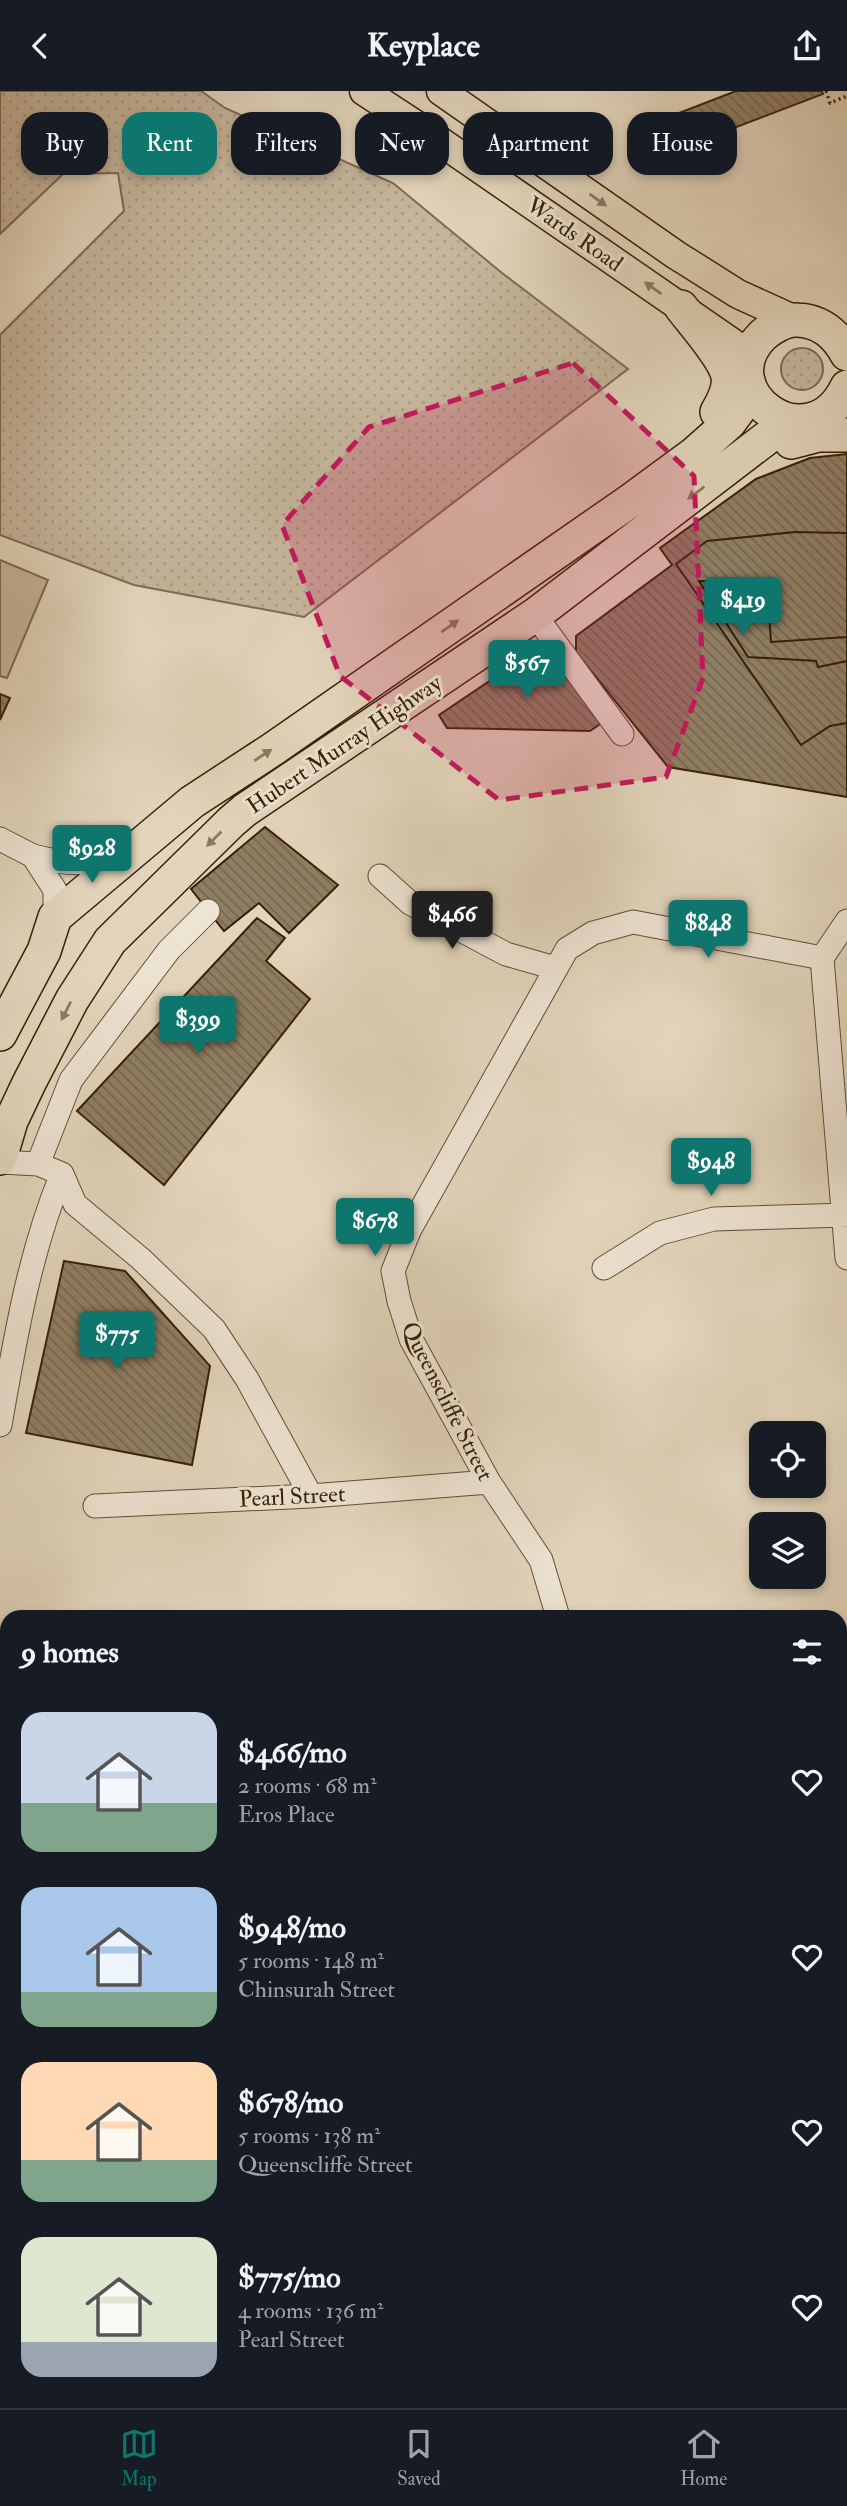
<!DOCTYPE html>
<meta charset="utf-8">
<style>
body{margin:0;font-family:"IM FELL Double Pica",serif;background:#242831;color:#f1f3f6;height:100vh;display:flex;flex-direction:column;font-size:26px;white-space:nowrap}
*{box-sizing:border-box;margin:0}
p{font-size:23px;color:#9ea1a6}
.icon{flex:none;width:38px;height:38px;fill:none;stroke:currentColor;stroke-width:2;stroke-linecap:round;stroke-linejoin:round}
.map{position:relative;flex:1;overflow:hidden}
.drawer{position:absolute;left:0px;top:1519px;width:847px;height:798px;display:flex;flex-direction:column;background:#171b24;border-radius:21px 21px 0 0;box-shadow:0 4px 10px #0003}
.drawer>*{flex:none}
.guide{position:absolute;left:21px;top:21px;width:805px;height:63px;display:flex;gap:14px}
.tools{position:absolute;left:749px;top:1330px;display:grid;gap:14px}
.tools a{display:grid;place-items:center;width:77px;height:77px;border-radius:14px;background:#171b24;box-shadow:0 4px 10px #0003;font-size:35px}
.price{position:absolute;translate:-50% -60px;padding:0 16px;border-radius:7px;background:#0f766e;color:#fff;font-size:23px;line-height:46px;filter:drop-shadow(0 2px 4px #0008)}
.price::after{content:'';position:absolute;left:50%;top:42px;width:21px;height:16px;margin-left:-10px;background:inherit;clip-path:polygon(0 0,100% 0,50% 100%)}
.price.active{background:#222;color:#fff}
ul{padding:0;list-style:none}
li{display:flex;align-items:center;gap:21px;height:175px;padding:0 21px}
li span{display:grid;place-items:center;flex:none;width:196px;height:140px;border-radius:21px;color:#555}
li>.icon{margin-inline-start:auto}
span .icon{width:84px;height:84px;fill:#fffc;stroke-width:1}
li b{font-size:30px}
h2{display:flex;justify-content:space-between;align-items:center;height:84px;padding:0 21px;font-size:30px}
.tag{padding:0 24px;border-radius:21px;background:#171b24;box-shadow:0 4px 10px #0003;font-size:24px;line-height:63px}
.tag.active{background:#0f766e;color:#fff}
header{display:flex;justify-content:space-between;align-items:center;height:91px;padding:0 21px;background:#171b24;font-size:32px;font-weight:700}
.tabs{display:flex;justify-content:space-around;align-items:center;height:98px;border-top:2px solid #363941;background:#171b24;font-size:19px;color:#9ea1a6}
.tabs a{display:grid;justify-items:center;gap:4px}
.tabs .active{color:#0f766e}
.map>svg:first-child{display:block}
.grass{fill:url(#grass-dots);stroke:#7e6b51;stroke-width:2}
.pitch{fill:#c6b69d;stroke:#7e6b51;stroke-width:2}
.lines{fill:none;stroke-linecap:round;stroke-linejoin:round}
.stream{stroke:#7b674e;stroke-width:5}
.building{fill:url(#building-back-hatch);stroke:#372005;stroke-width:2}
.minor-casing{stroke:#624d33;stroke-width:25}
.major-casing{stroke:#372005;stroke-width:31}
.highway-casing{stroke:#372005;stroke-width:36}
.path{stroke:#372005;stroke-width:3.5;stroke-dasharray:2 3.5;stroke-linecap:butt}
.minor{stroke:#ede4d3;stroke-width:23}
.major{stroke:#e3d5bc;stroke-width:28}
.highway{stroke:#e3d5bc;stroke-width:33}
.oneway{fill:#8d7a60}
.marked{fill:#c2185b;fill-opacity:0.2;stroke:#c2185b;stroke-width:5;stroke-dasharray:14 9;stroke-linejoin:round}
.labels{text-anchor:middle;stroke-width:6;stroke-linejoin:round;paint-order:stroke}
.street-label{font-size:23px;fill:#372005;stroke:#ede4d3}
</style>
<header><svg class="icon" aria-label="back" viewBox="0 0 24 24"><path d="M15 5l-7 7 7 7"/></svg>Keyplace<svg class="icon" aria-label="share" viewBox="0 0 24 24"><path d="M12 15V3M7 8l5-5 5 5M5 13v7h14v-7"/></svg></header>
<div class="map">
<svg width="847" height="2317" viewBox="0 0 847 2317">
<defs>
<pattern id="grass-dots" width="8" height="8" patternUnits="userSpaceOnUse" patternTransform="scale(1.75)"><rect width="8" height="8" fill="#c6b69d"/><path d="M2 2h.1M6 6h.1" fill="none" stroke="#ab9c86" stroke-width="1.8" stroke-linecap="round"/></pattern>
<pattern id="building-back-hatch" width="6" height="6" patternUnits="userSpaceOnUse" patternTransform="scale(1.75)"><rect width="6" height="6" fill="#907e64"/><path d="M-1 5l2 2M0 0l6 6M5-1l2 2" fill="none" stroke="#766750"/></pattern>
</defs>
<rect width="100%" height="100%" fill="#e3d5bc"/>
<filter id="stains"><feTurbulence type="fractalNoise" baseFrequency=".00286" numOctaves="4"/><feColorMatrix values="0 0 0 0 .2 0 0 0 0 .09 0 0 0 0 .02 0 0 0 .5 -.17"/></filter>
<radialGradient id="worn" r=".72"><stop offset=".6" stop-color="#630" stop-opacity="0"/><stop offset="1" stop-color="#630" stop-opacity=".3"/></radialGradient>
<path class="grass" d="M0 0H201L225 17 393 92 502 182 628 278 304 526 134 494 0 444V244L124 120 118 82 63 83 0 143Z
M781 278a21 21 0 1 1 42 0a21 21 0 1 1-42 0Z"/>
<path class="pitch" d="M0 469 48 489 7 587 0 585Z"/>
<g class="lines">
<path class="stream" d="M840 2022 847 2008
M581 2317 590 2310"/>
</g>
<path class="building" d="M736 0H822L823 3 684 56 671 25Z
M847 363V706L668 676 576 561V545L672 474 660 457 756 388 810 367Z
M795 441 847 442V546L771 551 768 509 748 507 747 491 699 490 748 566 816 570 818 576 847 570V632L830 635 801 654 676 473 707 450Z
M537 558 555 563 603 631 590 640 447 637 439 624Z
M0 603 10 607 0 629Z
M265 736 338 794 289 842 259 812 224 840 191 798Z
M257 827 285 847 266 870 310 908 164 1094 77 1020Z
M64 1170 125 1180 210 1275 192 1374 26 1342Z"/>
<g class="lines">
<g class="minor-casing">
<path id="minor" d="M535 524 622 643
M0 748 33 765 55 799V826
M33 765C64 773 93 776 122 762
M380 785 410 812 506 863 555 877
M847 830 822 867 847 1167
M0 1071 38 1073 62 1083 75 1113 141 1168 214 1238 247 1288 311 1405
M38 1073 71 989 169 859 208 820
M604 1177 660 1142 714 1128 847 1124
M0 1334C15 1249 29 1162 62 1083
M95 1415 311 1405 489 1391
M558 1526 541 1469 489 1391 411 1248 399 1210 393 1180 409 1140 567 858 593 842 633 831 822 867
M840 1673 847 1656
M0 2078 2 2076
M448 2310 458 2317
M18 2317 25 2310
M425 2317 432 2310"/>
</g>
<g class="major-casing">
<path id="major" d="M364 0 428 42 750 264
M441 0 676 164 738 203 793 228"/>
</g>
<g class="highway-casing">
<path id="highway" d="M681 216C693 232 724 266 728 285 730 297 723 311 717 321
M847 263C836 243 821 230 797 229 786 228 771 237 763 244 707 299 809 375 847 296
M791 351 818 344H847
M0 943 44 860 55 826 192 711 273 658 630 410 694 363 729 332 752 301
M0 1067 11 1030 29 992 72 909 110 850 231 731 245 719 535 524 789 330"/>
</g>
<path class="path" d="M826 0 830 12 847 5"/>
<use href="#minor" class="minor"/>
<use href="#major" class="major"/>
<use href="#highway" class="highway"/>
</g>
<defs><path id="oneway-solid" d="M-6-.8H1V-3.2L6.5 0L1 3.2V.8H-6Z" transform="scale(1.75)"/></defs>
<g class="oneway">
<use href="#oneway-solid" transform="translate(598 109) rotate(35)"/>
<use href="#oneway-solid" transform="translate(653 197) rotate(-145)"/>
<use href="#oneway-solid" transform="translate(696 402) rotate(143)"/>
<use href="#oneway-solid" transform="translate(450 535) rotate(-35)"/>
<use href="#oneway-solid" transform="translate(263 664) rotate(-33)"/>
<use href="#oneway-solid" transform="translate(214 748) rotate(135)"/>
<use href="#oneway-solid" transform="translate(66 920) rotate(117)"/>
</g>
<path class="marked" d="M573 272 694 385 703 587 666 686 499 709 340 585 282 434 369 336Z"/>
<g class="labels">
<g class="street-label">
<text transform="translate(575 143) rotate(35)" y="8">Wards Road</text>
<text transform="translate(344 653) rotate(-34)" y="8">Hubert Murray Highway</text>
<text transform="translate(448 1310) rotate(63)" y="8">Queenscliffe Street</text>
<text transform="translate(292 1405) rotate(-3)" y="8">Pearl Street</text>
</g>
</g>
<rect width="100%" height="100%" filter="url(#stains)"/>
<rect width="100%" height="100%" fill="url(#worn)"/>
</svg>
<div class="tools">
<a><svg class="icon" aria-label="locate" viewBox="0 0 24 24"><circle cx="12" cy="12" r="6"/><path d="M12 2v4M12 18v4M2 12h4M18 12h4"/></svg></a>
<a><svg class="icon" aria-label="layers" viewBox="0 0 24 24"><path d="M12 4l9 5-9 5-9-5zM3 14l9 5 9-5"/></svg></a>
</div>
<b class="price" style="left:743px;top:546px">$419</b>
<b class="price" style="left:527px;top:609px">$567</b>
<b class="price" style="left:92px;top:794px">$928</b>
<b class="price active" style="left:452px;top:860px">$466</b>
<b class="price" style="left:708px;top:869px">$848</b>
<b class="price" style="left:198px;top:965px">$399</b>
<b class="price" style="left:711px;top:1107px">$948</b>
<b class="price" style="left:375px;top:1167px">$678</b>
<b class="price" style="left:117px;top:1280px">$775</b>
<div class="guide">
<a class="tag">Buy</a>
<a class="tag active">Rent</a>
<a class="tag">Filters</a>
<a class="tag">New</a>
<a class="tag">Apartment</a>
<a class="tag">House</a>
</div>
<section class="drawer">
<h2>9 homes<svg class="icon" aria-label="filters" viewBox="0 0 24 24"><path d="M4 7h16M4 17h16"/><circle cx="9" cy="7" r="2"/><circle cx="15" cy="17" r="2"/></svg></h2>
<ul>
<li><span style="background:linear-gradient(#c9d6e8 65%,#7fa58c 0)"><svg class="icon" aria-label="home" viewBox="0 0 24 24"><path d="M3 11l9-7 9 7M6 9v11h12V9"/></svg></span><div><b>$466/mo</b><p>2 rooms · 68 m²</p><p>Eros Place</p></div><svg class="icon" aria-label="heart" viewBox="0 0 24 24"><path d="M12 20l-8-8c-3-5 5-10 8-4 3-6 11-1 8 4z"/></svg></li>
<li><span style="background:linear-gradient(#a9c7e8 75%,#7fa58c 0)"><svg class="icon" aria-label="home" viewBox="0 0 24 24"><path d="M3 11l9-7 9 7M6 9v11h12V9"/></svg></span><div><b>$948/mo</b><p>5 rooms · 148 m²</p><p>Chinsurah Street</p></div><svg class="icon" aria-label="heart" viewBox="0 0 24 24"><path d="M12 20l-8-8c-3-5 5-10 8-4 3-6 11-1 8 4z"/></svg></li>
<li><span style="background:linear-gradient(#ffd9b3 70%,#7fa58c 0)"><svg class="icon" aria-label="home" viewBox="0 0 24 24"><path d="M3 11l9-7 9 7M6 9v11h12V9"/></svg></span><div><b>$678/mo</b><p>5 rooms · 138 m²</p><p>Queenscliffe Street</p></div><svg class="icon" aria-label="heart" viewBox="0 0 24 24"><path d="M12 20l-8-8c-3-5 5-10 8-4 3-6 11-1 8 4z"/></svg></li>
<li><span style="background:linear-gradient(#dfe7d0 75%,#9aa5b1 0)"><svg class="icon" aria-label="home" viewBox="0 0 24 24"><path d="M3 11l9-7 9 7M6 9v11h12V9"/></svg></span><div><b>$775/mo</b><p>4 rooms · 136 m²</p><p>Pearl Street</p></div><svg class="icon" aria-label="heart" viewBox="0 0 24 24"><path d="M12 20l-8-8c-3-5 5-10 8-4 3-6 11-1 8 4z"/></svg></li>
</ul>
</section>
</div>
<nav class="tabs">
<a class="active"><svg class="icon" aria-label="map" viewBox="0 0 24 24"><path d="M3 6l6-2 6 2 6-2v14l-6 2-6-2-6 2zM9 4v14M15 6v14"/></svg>Map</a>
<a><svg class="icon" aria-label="saved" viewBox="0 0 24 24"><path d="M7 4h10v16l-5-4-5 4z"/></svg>Saved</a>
<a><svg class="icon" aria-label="home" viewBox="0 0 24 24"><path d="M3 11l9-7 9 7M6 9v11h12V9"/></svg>Home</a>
</nav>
